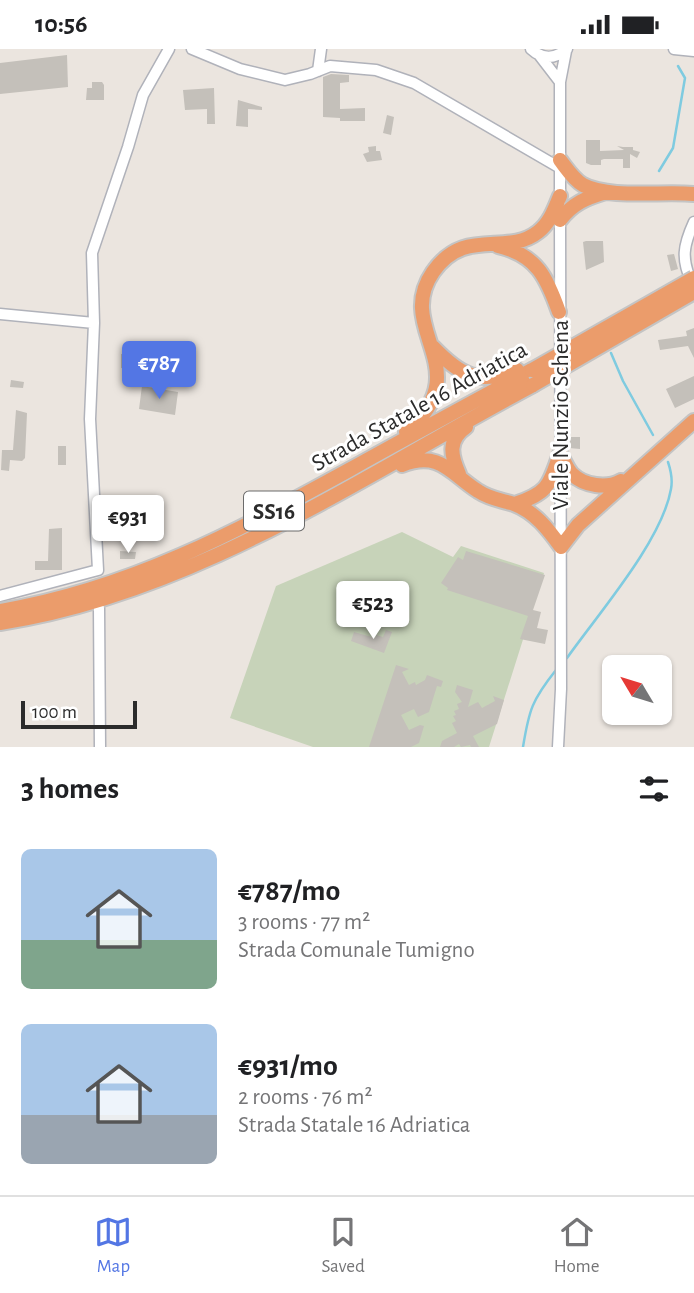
<!DOCTYPE html>
<meta charset="utf-8">
<style>
body{margin:0;font-family:"Alegreya Sans",sans-serif;background:#f6f6f6;color:#202124;height:100vh;display:flex;flex-direction:column;font-size:26px;white-space:nowrap}
*{box-sizing:border-box;margin:0}
p{font-size:23px;color:#757577}
.icon{flex:none;width:38px;height:38px;fill:none;stroke:currentColor;stroke-width:2;stroke-linecap:round;stroke-linejoin:round}
.map{position:relative;height:698px;overflow:hidden}
.side{display:flex;flex-direction:column;background:#fff;flex:1}
.side>*{flex:none}
.needle{width:46px;rotate:308deg}
.controls{position:absolute;left:602px;top:606px;display:grid;gap:14px}
.controls a{display:grid;place-items:center;width:70px;height:70px;border-radius:10px;background:#fff;box-shadow:0 2px 5px #0004;font-size:35px}
.scale{position:absolute;left:21px;bottom:18px;width:116px;box-sizing:border-box;padding-left:7px;border:4px solid #2b2b2b;border-top:0;font-size:19px;line-height:24px;white-space:nowrap;color:#2b2b2b;-webkit-text-stroke:5px #fff;paint-order:stroke}
.price{position:absolute;translate:-50% -60px;padding:0 16px;border-radius:7px;background:#fff;color:#222;font-size:23px;line-height:46px;filter:drop-shadow(0 2px 4px #0008)}
.price::after{content:'';position:absolute;left:50%;top:42px;width:21px;height:16px;margin-left:-10px;background:inherit;clip-path:polygon(0 0,100% 0,50% 100%)}
.price.active{background:#5376e4;color:#fff}
ul{padding:0;list-style:none}
li{display:flex;align-items:center;gap:21px;height:175px;padding:0 21px}
li span{display:grid;place-items:center;flex:none;width:196px;height:140px;border-radius:10px;color:#555}
li>.icon{margin-inline-start:auto}
span .icon{width:84px;height:84px;fill:#fffc;stroke-width:1}
li b{font-size:30px}
h2{display:flex;justify-content:space-between;align-items:center;height:84px;padding:0 21px;font-size:30px}
.status{display:flex;justify-content:space-between;align-items:center;height:49px;padding:0 35px;background:#fff;direction:ltr}
.status svg{height:19px;fill:currentColor}
.menu{display:flex;justify-content:space-around;align-items:center;height:98px;border-top:2px solid #e0e0e0;background:#fff;font-size:19px;color:#757577}
.menu a{display:grid;justify-items:center;gap:4px}
.menu .active{color:#5376e4}
.map>svg:first-child{display:block}
.cemetery{fill:#c7d3b9}
.lines{fill:none;stroke-linecap:round;stroke-linejoin:round}
.stream{stroke:#7fcbe0;stroke-width:2.5}
.building{fill:#c4c0ba}
.minor-casing{stroke:#b0b2ba;stroke-width:13}
.highway-casing{stroke:#c4c4c4;stroke-width:18}
.minor{stroke:#fff;stroke-width:10}
.highway{stroke:#eb9c6b;stroke-width:14}
.highway-bridge-casing{stroke:#c4c4c4;stroke-width:18;stroke-linecap:butt}
.highway-bridge{stroke:#eb9c6b;stroke-width:14}
.labels{text-anchor:middle;stroke-width:6;stroke-linejoin:round;paint-order:stroke}
.shield{fill:#fff;stroke:#6b6b6b;stroke-width:2}
.shield-label{font-size:23px;font-weight:bold;fill:#2b2b2b}
.street-label{font-size:24px;fill:#2b2b2b;stroke:#fff}
</style>
<div class="status"><b>10:56</b><svg viewBox="0 0 49 12"><path d="M0 12V9h3v3zM5 12V6h3v6zM10 12V3h3v9zM15 12V0h3v12zM26 1h20v11H26zM47 4h2v5h-2z"/></svg></div>
<div class="map">
<svg width="694" height="698" viewBox="0 0 694 698">
<rect width="100%" height="100%" fill="#ebe5df"/>
<path class="cemetery" d="M402 483 453 508 461 497 544 524 489 698H313L230 669 276 537Z"/>
<g class="lines">
<path class="stream" d="M659 122 673 99 685 29 678 17
M611 304 623 332 653 386
M567 609C598 565 662 492 671 440 673 430 671 422 668 413
M523 698C529 661 532 651 556 621"/>
</g>
<path class="building" d="M67 6 68 38 0 45V14Z
M331 25 349 26V33L340 34V60L365 59V72H340V69L323 68V28Z
M92 33H102L104 36V51H86L87 39H92Z
M214 39 215 75H207V60L185 61 183 41Z
M238 51 262 58V61L248 60V78L236 77Z
M387 66 394 68 391 86 383 84Z
M586 91H600V102L624 101 617 97 623 98H633V101L640 103 637 109 630 105V119H623V110H604L601 111V116H591L586 114Z
M376 97V102H380L382 111 367 113 363 105 369 103 368 98Z
M586 192H603L604 213 586 221 583 193Z
M674 205 678 220 671 222 667 206Z
M694 279V309L688 297 660 301 658 291 687 287 686 282Z
M127 296 140 297V306L152 307 150 322 121 319V305H126Z
M694 327V350L675 359 666 340Z
M11 331 24 333 23 339 10 338Z
M142 337 178 343 175 366 139 360Z
M16 361 27 364 25 409 22 412 10 411 9 422 1 421 2 401H13Z
M569 388H580V400L569 399Z
M58 397H66V416H58Z
M62 479V521H35V512H48L49 480Z
M120 502 136 503 135 510H120Z
M466 502 545 526 533 561 541 563 537 579 548 581 545 595 520 590 528 567 447 541 448 539 441 534 458 508 463 511Z
M350 535 360 538 358 545 354 543 352 550 346 548Z
M386 581 392 583 384 604 351 592 354 583 375 589 376 586 383 588Z
M396 616 409 620 402 623 409 636 415 633 416 636 425 631 427 626 443 632 441 638 437 637 429 663 418 668 414 660 401 666 409 681 420 676 424 677 419 694 411 698H369Z
M457 636 473 641 468 658 478 653 482 659 495 652 493 647 504 651 497 675 473 687 479 698H471L470 696 461 698 459 695 454 698H440L442 692 457 684 452 674 456 672 453 667 456 666 454 662 459 660 457 655 462 653 455 643Z"/>
<g class="lines">
<g class="minor-casing">
<path id="minor" d="M192 0 240 20 285 31 310 25 330 17 376 21 414 34 560 119
M531 0C543 11 555 10 567 0
M674 0 694 2
M540 7 560 33
M318 22 321 0
M560 152V33L566 2
M692 234C681 210 683 197 694 173
M0 265 94 274
M0 547 98 521 90 370 94 274 92 204 128 98 143 46 169 0
M99 559 100 698
M558 698 561 640 560 167"/>
</g>
<g class="highway-casing">
<path id="highway" d="M560 111C567 120 573 130 583 136 609 150 663 142 694 145
M560 171C573 154 586 149 606 143
M498 197C537 206 547 229 559 263
M433 298C461 327 478 336 517 321
M406 383C480 320 393 281 433 223 465 177 506 208 538 183 550 174 555 159 560 147
M560 405C564 411 567 420 572 425 584 437 607 440 621 432
M402 416C440 401 451 425 478 442 490 450 501 451 514 455 535 463 548 480 561 498L578 476 694 372
M459 425C451 407 447 391 466 378
M515 455C548 444 549 437 560 405
M0 562C130 540 236 483 349 421 410 387 471 354 532 321
M0 574C195 544 362 427 533 336"/>
</g>
<use href="#minor" class="minor"/>
<use href="#highway" class="highway"/>
<g class="highway-bridge-casing">
<path id="highway-bridge" d="M532 321 694 229
M533 336 694 243"/>
</g>
<use href="#highway-bridge" class="highway-bridge"/>
</g>
<g class="labels">
<rect class="shield" x="244" y="442.5" width="60" height="39" rx="5"/>
<g class="shield-label">
<text x="274" y="470">SS16</text>
</g>
<g class="street-label">
<text transform="translate(419 357) rotate(-29)" y="8">Strada Statale 16 Adriatica</text>
<text transform="translate(560 366) rotate(-90)" y="8">Viale Nunzio Schena</text>
</g>
</g>
</svg>
<div class="controls">
<a><svg class="needle" viewBox="-14 -14 28 28"><path d="M0-13l5 13h-10z" fill="#e53935"/><path d="M0 13l5-13h-10z" fill="#757577"/></svg></a>
</div>
<div class="scale">100 m</div>
<b class="price active" style="left:159px;top:352px">€787</b>
<b class="price" style="left:128px;top:506px">€931</b>
<b class="price" style="left:373px;top:592px">€523</b>
</div>
<section class="side">
<h2>3 homes<svg class="icon" aria-label="filters" viewBox="0 0 24 24"><path d="M4 7h16M4 17h16"/><circle cx="9" cy="7" r="2"/><circle cx="15" cy="17" r="2"/></svg></h2>
<ul>
<li><span style="background:linear-gradient(#a9c7e8 65%,#7fa58c 0)"><svg class="icon" aria-label="home" viewBox="0 0 24 24"><path d="M3 11l9-7 9 7M6 9v11h12V9"/></svg></span><div><b>€787/mo</b><p>3 rooms · 77 m²</p><p>Strada Comunale Tumigno</p></div></li>
<li><span style="background:linear-gradient(#a9c7e8 65%,#9aa5b1 0)"><svg class="icon" aria-label="home" viewBox="0 0 24 24"><path d="M3 11l9-7 9 7M6 9v11h12V9"/></svg></span><div><b>€931/mo</b><p>2 rooms · 76 m²</p><p>Strada Statale 16 Adriatica</p></div></li>
</ul>
</section>
<nav class="menu">
<a class="active"><svg class="icon" aria-label="map" viewBox="0 0 24 24"><path d="M3 6l6-2 6 2 6-2v14l-6 2-6-2-6 2zM9 4v14M15 6v14"/></svg>Map</a>
<a><svg class="icon" aria-label="saved" viewBox="0 0 24 24"><path d="M7 4h10v16l-5-4-5 4z"/></svg>Saved</a>
<a><svg class="icon" aria-label="home" viewBox="0 0 24 24"><path d="M3 11l9-7 9 7M6 9v11h12V9"/></svg>Home</a>
</nav>
